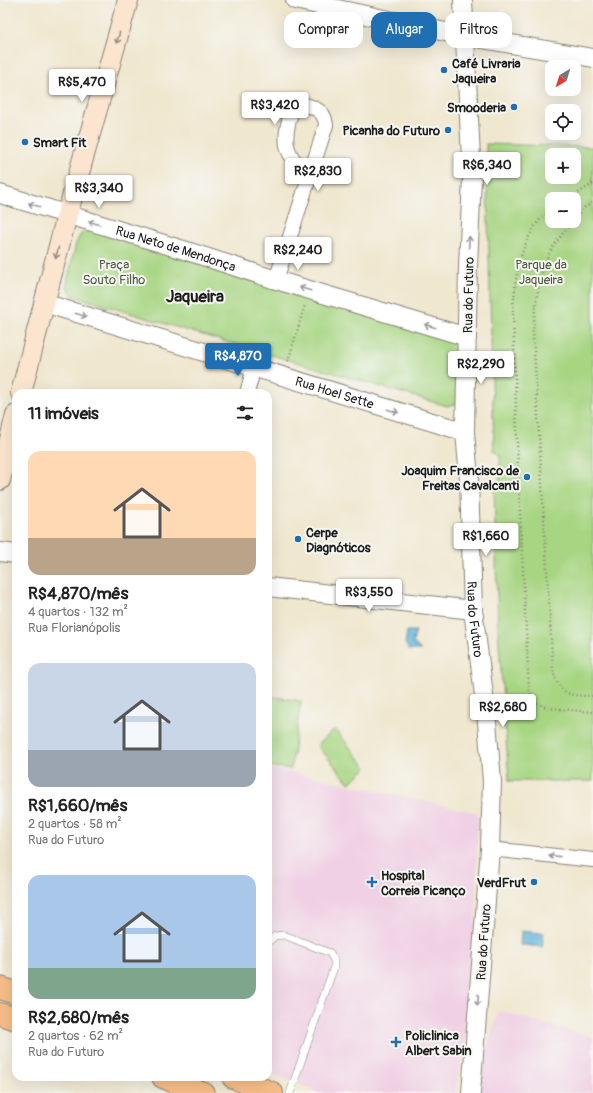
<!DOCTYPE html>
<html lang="pt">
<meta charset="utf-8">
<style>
body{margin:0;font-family:Pangolin,sans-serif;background:#f2f2f2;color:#222;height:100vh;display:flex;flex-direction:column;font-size:15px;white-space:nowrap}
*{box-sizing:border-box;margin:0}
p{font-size:13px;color:#767676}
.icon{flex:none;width:22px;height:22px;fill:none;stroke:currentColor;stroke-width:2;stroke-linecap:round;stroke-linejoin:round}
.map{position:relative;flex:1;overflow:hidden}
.details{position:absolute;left:12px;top:389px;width:260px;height:692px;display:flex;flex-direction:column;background:#fff;border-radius:12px;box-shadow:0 4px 16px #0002}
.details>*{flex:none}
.hud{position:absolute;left:284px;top:12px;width:249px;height:36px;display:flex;gap:8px}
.needle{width:26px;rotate:218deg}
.fabs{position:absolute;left:545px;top:60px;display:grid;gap:8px}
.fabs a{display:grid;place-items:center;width:36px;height:36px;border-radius:8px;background:#fff;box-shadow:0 4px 16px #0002;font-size:20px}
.price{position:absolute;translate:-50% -34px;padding:0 9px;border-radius:4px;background:#fff;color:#222;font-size:13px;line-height:26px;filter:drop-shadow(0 1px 2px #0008)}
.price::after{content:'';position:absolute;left:50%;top:24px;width:12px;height:9px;margin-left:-6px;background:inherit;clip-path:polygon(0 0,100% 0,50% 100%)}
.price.selected{background:#1f6fb2;color:#fff}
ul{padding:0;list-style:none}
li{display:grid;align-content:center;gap:8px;height:212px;padding:0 16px}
li span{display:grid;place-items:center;height:124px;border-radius:12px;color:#555}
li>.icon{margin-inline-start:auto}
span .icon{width:72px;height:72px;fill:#fffc;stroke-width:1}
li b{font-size:17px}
h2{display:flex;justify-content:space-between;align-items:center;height:48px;padding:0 16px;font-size:17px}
.pill{padding:0 14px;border-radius:12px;background:#fff;box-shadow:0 4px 16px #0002;font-size:14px;line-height:36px}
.pill.selected{background:#1f6fb2;color:#fff}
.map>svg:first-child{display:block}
.built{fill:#f0d0e4}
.green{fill:#a7d582;stroke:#62784f;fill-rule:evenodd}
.water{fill:#59aed5;stroke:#3a6578}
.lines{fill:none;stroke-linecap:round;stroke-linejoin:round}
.service-casing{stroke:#868276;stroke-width:8}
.minor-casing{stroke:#868276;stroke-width:16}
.tertiary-casing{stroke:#868276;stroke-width:20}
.secondary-casing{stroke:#868276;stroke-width:22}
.primary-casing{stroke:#868276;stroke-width:24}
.path{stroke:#868276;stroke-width:2.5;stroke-dasharray:1 3;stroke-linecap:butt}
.service{stroke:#fff;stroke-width:7}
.minor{stroke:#fff;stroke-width:14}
.tertiary{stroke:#fff;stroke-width:18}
.secondary{stroke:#fce5cf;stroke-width:20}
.primary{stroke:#f7bd88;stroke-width:22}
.oneway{stroke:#978b7e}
.oneway2{stroke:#999}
.poi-dot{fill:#1f6fb2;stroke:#f6f6f2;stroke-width:1.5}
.labels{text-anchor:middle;stroke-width:4;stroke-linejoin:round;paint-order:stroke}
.poi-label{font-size:13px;font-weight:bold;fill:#1c1c1c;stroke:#f6f6f2;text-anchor:start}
.street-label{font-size:13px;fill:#1c1c1c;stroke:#f6f6f2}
.park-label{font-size:13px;fill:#4d5d40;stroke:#f6f6f2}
.district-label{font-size:17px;font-weight:bold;fill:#1c1c1c;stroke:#f6f6f2}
</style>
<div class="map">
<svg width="593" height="1093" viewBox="0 0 593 1093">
<rect width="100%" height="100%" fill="#f6f6f2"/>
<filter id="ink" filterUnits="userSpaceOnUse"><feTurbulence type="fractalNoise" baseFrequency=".025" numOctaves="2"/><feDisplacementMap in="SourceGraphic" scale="8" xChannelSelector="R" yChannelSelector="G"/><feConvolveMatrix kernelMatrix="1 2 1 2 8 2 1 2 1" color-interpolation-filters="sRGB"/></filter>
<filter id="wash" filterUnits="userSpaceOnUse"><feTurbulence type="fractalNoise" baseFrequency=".012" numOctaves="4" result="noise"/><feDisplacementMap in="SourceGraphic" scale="16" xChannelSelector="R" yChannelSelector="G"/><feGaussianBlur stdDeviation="0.9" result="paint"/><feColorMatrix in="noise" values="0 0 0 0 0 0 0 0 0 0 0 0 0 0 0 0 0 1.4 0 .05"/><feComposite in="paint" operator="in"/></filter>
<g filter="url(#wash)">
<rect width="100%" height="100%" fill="#f0e7cf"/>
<path class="built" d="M268 767 478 813 473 995 455 1093H321L268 1072Z
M499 1011 593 1037V1093H472Z"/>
<path class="green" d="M486 144 593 147V781H509L498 630 494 486 500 479V456L494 450ZM552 155H574V177H552ZM552 199H574V221H552Z
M89 229 458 343V404L447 406 182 329 74 296 67 288V282L76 243 81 234Z
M268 696 301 701 291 769 268 766Z
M335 729 367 768 349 783 317 745Z"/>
<path class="water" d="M407 631H416L413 642 421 650H409L405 643Z
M521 931 544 933 542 947 520 945Z"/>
</g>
<g filter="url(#ink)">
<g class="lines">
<g class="service-casing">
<path id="service" d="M268 942 275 936 284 935 330 953 334 960V967L290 1093"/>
</g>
<g class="minor-casing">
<path id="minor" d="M276 280 326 125C325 114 320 110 309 106 305 105 302 104 297 106 288 112 284 139 288 149 292 161 301 170 309 180
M247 393 254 367
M490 849 593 860"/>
</g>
<g class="tertiary-casing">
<g id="tertiary">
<path d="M295 0 464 36 593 58"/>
<path id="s1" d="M463 0 472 178 468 266 465 432 469 478 473 610 486 710 492 781 490 849 471 1093"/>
<path id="s2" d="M0 194 187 251 276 280 467 337"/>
<path id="s3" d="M44 303 465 432"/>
<path d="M0 552 16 554"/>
<path d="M268 587 473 610"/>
</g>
</g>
<g class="secondary-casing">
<path id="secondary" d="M21 393 67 215 128 0
M0 480 16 415"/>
</g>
<g class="primary-casing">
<path id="primary" d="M0 988 16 993
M0 1014 16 1019
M163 1077 203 1093
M233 1077 272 1093"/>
</g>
<path class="path" d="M568 199 593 184
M552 209C547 213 542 217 538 222 519 247 515 280 513 311L518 472 529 691 536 703 548 708 593 712
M574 220 585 207 593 202
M573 221C564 232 554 244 548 256 538 279 535 308 533 332L553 672C563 697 568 695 593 696
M288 361 305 305"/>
<use href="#service" class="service"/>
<use href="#minor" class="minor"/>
<use href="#tertiary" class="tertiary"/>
<use href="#secondary" class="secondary"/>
<use href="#primary" class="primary"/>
</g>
<defs><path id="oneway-shaft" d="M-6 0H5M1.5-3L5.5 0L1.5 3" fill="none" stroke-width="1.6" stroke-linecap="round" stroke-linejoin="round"/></defs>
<g class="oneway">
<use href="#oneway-shaft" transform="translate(118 38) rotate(106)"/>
<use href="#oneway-shaft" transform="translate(57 253) rotate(105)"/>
</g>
<g class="oneway2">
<use href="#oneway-shaft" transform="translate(34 205) rotate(-163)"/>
<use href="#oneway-shaft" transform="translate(94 223) rotate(-163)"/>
<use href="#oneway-shaft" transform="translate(469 242) rotate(-87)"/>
<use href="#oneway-shaft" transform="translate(305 289) rotate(-163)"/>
<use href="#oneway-shaft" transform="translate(81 315) rotate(17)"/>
<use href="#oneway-shaft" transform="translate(430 326) rotate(-163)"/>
<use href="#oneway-shaft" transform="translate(393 411) rotate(17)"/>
<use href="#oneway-shaft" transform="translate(554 856) rotate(-174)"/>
<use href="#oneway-shaft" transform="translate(478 1000) rotate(94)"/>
</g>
</g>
<g class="poi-dot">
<circle cx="444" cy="70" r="4"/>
<circle cx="514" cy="107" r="4"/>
<circle cx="448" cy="130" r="4"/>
<circle cx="25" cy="142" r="4"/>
<circle cx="527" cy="477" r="4"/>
<circle cx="298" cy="539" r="4"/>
<path d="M370 876h4v4h4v4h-4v4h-4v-4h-4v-4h4z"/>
<circle cx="534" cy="882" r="4"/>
<path d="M394 1036h4v4h4v4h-4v4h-4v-4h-4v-4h4z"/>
</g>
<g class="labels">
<g class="poi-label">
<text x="452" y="68">Café Livraria<tspan x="452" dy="15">Jaqueira</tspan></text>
<text x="506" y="112" text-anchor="end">Smooderia</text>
<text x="440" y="135" text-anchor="end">Picanha do Futuro</text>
<text x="33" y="147">Smart Fit</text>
<text x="519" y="475" text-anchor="end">Joaquim Francisco de<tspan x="519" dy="15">Freitas Cavalcanti</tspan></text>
<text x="306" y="537">Cerpe<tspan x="306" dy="15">Diagnóticos</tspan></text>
<text x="381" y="880">Hospital<tspan x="381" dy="15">Correia Picanço</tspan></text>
<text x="526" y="887" text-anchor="end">VerdFrut</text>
<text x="405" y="1040">Policlinica<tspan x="405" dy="15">Albert Sabin</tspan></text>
</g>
<g class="street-label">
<text dy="5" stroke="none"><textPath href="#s2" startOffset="184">Rua Neto de Mendonça</textPath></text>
<text transform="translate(468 295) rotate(-89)" y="5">Rua do Futuro</text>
<text dy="5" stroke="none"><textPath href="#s3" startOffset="304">Rua Hoel Sette</textPath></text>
<text dy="5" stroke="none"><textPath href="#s1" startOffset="620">Rua do Futuro</textPath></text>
<text transform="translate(483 942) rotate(-86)" y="5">Rua do Futuro</text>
</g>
<g class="park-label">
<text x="114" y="269">Praça<tspan x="114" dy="15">Souto Filho</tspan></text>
<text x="541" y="269">Parque da<tspan x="541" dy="15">Jaqueira</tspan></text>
</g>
<g class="district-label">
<text x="195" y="302">Jaqueira</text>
</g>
</g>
</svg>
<div class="fabs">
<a><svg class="needle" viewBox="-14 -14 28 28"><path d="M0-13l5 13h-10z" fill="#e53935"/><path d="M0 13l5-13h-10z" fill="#767676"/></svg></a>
<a><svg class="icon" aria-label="locate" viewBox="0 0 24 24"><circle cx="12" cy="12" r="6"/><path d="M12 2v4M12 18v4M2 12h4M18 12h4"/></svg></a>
<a>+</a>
<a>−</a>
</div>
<b class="price" style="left:82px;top:103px">R$5,470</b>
<b class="price" style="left:275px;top:126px">R$3,420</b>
<b class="price" style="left:487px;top:186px">R$6,340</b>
<b class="price" style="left:318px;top:192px">R$2,830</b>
<b class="price" style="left:99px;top:209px">R$3,340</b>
<b class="price" style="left:298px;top:271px">R$2,240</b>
<b class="price selected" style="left:238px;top:377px">R$4,870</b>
<b class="price" style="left:481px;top:385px">R$2,290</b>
<b class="price" style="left:486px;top:557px">R$1,660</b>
<b class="price" style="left:369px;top:613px">R$3,550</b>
<b class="price" style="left:503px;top:728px">R$2,680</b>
<div class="hud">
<a class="pill">Comprar</a>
<a class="pill selected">Alugar</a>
<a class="pill">Filtros</a>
</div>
<section class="details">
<h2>11 imóveis<svg class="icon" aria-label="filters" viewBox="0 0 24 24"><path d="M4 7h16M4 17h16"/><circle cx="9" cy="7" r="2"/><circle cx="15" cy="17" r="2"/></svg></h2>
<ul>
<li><span style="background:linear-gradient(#ffd9b3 70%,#b9a48a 0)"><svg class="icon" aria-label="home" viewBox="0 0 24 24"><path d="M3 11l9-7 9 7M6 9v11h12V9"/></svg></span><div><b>R$4,870/mês</b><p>4 quartos · 132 m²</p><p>Rua Florianópolis</p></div></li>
<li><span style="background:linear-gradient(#c9d6e8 70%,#9aa5b1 0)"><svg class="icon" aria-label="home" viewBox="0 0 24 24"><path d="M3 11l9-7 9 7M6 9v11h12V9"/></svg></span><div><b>R$1,660/mês</b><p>2 quartos · 58 m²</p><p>Rua do Futuro</p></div></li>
<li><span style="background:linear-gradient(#a9c7e8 75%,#7fa58c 0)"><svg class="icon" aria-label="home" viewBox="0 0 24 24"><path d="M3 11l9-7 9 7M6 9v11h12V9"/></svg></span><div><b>R$2,680/mês</b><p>2 quartos · 62 m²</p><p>Rua do Futuro</p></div></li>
</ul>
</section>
</div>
